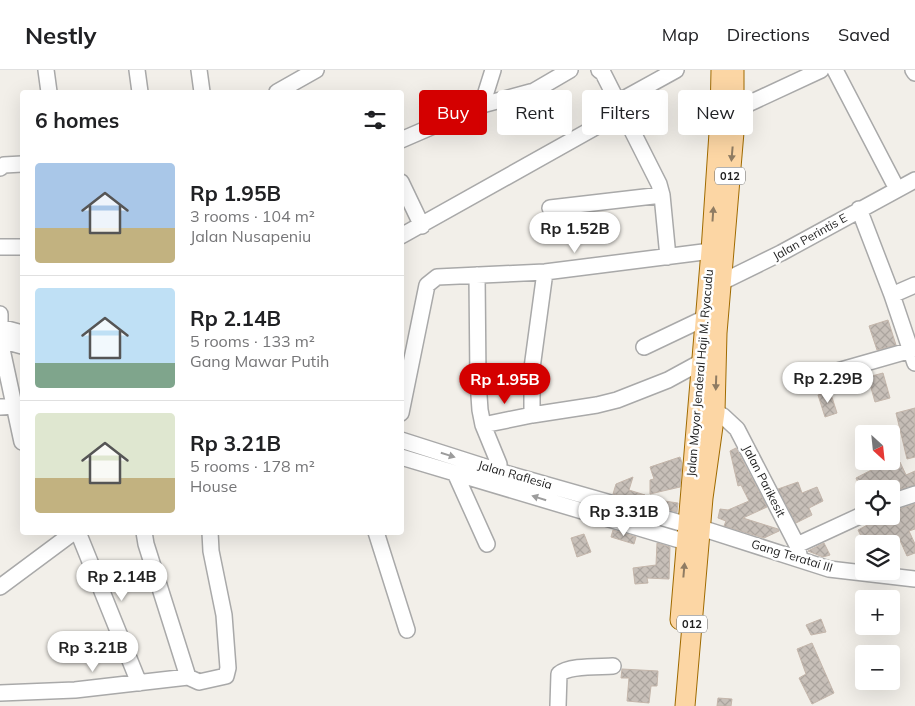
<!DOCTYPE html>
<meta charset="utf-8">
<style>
body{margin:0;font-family:Mulish,sans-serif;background:#f6f6f6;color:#202124;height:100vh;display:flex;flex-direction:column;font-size:19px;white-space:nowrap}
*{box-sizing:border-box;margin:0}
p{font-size:16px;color:#757577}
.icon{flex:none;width:28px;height:28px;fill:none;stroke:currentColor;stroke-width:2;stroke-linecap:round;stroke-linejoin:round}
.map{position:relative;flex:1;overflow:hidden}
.panel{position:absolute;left:20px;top:20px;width:384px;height:445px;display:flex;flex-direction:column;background:#fff;border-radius:5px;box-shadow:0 5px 20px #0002}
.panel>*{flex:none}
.hud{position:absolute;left:419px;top:20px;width:421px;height:45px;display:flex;gap:10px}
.needle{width:32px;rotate:153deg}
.buttons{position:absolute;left:855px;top:355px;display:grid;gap:10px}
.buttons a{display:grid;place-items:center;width:45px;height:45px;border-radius:5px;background:#fff;box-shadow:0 5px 20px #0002;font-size:25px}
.price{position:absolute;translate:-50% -42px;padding:0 11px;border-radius:18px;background:#fff;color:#222;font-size:16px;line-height:32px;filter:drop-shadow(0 1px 2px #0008)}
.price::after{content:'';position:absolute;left:50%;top:30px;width:15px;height:11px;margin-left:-8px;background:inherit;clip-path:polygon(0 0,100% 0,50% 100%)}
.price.on{background:#d40000;color:#fff}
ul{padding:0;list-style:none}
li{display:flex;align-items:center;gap:15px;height:125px;padding:0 15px}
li+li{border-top:1px solid #e0e0e0}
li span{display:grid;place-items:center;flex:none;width:140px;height:100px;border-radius:5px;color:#555}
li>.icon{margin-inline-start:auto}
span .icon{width:60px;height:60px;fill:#fffc;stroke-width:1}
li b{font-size:21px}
h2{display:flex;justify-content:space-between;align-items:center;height:60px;padding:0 15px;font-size:21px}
.pill{padding:0 18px;border-radius:5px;background:#fff;box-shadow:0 5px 20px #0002;font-size:18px;line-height:45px}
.pill.on{background:#d40000;color:#fff}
header{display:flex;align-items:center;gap:30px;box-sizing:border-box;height:70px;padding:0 25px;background:#fff;border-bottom:1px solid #e0e0e0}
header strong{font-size:24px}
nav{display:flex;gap:28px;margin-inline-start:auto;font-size:18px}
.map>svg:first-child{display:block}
.building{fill:url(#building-cross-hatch);stroke:#c4b6ab}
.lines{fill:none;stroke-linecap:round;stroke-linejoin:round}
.minor-casing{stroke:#a9a9a9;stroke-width:18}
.major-casing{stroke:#a06b00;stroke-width:21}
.minor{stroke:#fff;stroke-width:15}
.major{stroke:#fcd6a4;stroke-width:19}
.oneway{fill:#8f7c63}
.oneway2{fill:#9c9c9c}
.labels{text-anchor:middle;stroke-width:5;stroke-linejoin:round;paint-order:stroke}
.shield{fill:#fff;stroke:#646464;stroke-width:1}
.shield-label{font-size:11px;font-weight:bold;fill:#222}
.street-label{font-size:12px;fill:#222;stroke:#fff}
</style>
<header>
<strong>Nestly</strong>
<nav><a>Map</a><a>Directions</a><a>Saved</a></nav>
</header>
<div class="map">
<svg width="915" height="636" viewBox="0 0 915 636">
<defs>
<pattern id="building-cross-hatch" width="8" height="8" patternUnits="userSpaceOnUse" patternTransform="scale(1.25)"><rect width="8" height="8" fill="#c7bfb8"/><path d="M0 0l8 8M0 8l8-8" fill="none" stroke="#aba49e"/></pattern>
</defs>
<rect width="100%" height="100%" fill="#f2efe9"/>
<path class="building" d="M888 250 896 275 877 280 869 256Z
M883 303 890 328 875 332 868 307Z
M830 321 837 343 825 347 818 325Z
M915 338V387L907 389 896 343Z
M736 378 767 437 743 448 778 459 779 461 764 468 724 456 726 451 718 448 720 439 728 440 749 431 741 415 738 416 730 381Z
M680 387 682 393 680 417 650 424V410L654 409 650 397Z
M900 392 906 405 915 401V415L891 422V419H861L856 408 881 395 883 400Z
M633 407 629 420 645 425 637 427 678 433 677 442 613 424 616 414Z
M798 412 802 423 817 417 823 431 809 438 812 445 796 453 778 419Z
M915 434V459L909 461 915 474V483L907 486 898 466 883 474H865L858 460 884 446H891V443L899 439Z
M613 460 636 467 634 474 611 467Z
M584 464 591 482 577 487 571 468Z
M657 473 670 477 669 509 647 508 648 513 635 514 633 498 656 495Z
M824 473 830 485 823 487 808 481Z
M821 549 826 562 811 565 806 555Z
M812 573 834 623 812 634 799 608 806 604 797 579Z
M622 599 658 601 657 616H651L649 633 627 631 629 608H621Z
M718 628 732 629 731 636H717Z"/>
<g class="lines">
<g class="minor-casing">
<path id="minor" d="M46 0 49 22
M137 0 140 22
M199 0 202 22
M599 0 603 3 659 114 662 125 668 187
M835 0 897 119
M913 0 915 3
M277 22 316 0
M618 32 676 0
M482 35 493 0
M735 40 821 0
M401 70 482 35 534 21 570 0
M0 98 4 95 22 94
M401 112 422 156
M550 138 662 125
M859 139 892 225 915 293
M401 166 610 49 622 37
M0 177H22
M477 205 478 311 480 340 483 355 499 394 496 408
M722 212 781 183 915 110
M892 225 915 215
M0 244V270L22 372
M0 257 22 263
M0 270 22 276
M644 277 705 248
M820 306 915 279
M0 337 15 336
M715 342 723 346 737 359 797 475 800 489
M401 343 427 215 437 207 545 202 711 181
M532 345V298L545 202
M483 355 532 345 597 335 617 330 668 310 701 292
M401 370 498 401 688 455
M401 387 686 472
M455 403 487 474
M891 432 915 424
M701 458 829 499 915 509
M78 462 139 613
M144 462 146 474 188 607
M376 462 407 560
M797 475 864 444
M0 517 74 462
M0 623 75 620 188 607 199 612 226 606 228 598 224 545 211 481 210 462
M558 636 559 604C569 595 600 597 613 596"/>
</g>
<g class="major-casing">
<path id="major" d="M680 550 711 181 720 48 721 0
M685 636 703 428 715 342 717 263 734 62V0"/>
</g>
<use href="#minor" class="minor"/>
<use href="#major" class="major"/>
</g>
<defs><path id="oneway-solid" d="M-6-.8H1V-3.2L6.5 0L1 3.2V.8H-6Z" transform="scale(1.25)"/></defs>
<g class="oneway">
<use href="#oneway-solid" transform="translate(732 84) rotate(95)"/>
<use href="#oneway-solid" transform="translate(713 144) rotate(-86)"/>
<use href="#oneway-solid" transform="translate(716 313) rotate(92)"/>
<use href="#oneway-solid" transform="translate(684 500) rotate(-85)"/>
</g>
<g class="oneway2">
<use href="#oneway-solid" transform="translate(448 385) rotate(17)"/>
<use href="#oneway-solid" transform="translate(539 428) rotate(-163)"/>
</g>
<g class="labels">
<g class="shield">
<rect x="715" y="97.5" width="30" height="17" rx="4"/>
<rect x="677" y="545.5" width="30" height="17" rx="4"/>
</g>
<g class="shield-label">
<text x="730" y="110">012</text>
<text x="692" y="558">012</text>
</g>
<g class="street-label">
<text transform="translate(810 167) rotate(-29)" y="4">Jalan Perintis E</text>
<text transform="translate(700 303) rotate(-85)" y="4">Jalan Mayor Jenderal Haji M. Ryacudu</text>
<text transform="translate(515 405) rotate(16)" y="4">Jalan Raflesia</text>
<text transform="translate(764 411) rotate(63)" y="4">Jalan Parikesit</text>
<text transform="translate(792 486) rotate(17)" y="4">Gang Teratai III</text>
</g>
</g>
</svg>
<div class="buttons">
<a><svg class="needle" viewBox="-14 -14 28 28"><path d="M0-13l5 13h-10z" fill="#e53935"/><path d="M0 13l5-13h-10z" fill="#757577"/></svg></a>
<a><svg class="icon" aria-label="locate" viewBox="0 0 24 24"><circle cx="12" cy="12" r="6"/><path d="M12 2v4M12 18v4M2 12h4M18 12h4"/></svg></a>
<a><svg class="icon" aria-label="layers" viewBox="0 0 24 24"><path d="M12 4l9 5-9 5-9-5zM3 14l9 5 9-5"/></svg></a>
<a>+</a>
<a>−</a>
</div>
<b class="price" style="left:575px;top:184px">Rp 1.52B</b>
<b class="price" style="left:828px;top:334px">Rp 2.29B</b>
<b class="price on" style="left:505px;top:335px">Rp 1.95B</b>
<b class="price" style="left:624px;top:467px">Rp 3.31B</b>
<b class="price" style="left:122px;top:532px">Rp 2.14B</b>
<b class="price" style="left:93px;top:603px">Rp 3.21B</b>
<div class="hud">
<a class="pill on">Buy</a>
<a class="pill">Rent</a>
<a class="pill">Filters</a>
<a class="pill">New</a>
</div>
<section class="panel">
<h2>6 homes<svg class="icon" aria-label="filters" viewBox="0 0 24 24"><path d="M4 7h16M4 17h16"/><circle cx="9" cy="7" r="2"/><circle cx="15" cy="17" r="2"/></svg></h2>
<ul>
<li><span style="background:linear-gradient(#a9c7e8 65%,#c2b280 0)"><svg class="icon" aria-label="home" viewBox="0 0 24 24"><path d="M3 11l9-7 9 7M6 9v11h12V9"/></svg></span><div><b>Rp 1.95B</b><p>3 rooms · 104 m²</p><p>Jalan Nusapeniu</p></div></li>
<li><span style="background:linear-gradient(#bfe0f5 75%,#7fa58c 0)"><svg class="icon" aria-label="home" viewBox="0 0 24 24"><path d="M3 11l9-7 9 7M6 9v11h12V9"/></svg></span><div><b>Rp 2.14B</b><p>5 rooms · 133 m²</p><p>Gang Mawar Putih</p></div></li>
<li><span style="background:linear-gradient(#dfe7d0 65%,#c2b280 0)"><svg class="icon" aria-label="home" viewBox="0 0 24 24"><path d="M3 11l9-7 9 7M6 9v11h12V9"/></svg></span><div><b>Rp 3.21B</b><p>5 rooms · 178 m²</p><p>House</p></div></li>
</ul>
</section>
</div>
